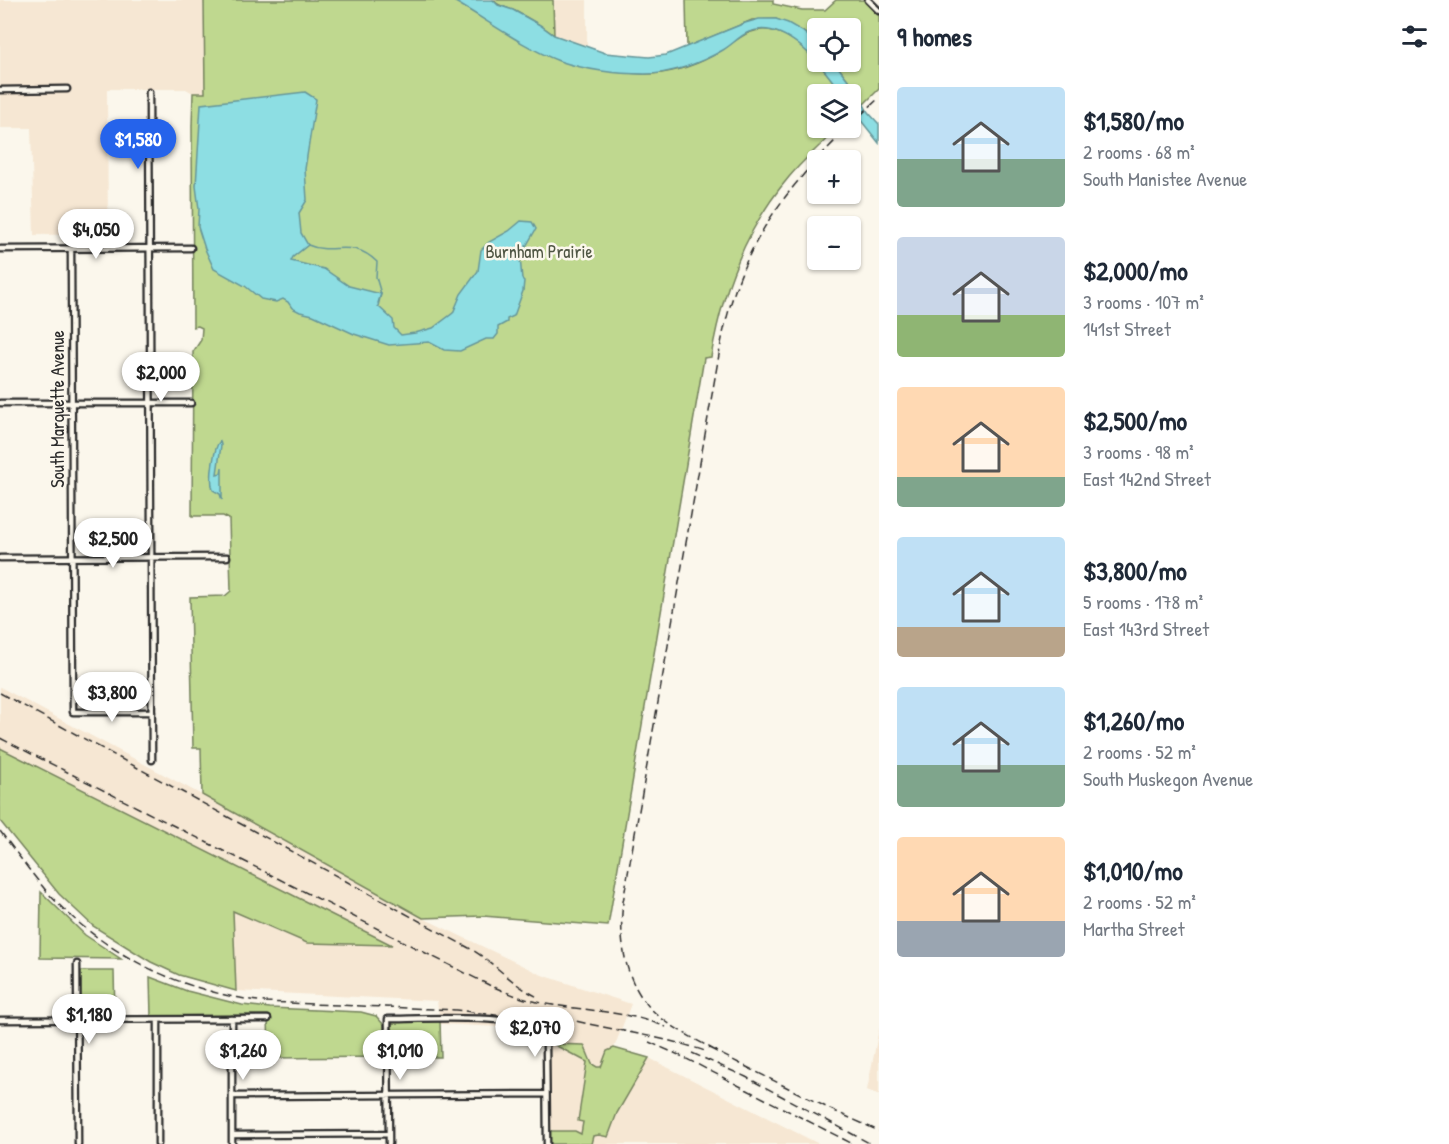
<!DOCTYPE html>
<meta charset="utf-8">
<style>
body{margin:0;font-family:"Patrick Hand",sans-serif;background:#f6f6f7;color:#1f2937;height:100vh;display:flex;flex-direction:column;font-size:22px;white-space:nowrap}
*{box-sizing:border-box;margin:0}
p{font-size:20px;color:#747a83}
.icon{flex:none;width:33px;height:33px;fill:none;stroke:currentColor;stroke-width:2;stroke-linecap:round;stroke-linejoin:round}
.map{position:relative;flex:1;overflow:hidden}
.details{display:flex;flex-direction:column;background:#fff;width:570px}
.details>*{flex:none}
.fabs{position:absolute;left:807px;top:18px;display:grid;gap:12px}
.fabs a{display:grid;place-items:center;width:54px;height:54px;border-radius:6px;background:#fff;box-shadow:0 2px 4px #0004;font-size:30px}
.price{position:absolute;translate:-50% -51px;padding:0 14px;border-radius:21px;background:#fff;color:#222;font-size:20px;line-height:39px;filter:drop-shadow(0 2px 3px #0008)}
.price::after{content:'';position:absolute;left:50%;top:36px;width:18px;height:14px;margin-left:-9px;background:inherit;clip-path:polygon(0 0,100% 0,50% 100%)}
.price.current{background:#2563eb;color:#fff}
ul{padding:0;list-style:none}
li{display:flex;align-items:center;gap:18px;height:150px;padding:0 18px}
li span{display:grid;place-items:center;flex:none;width:168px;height:120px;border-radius:6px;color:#555}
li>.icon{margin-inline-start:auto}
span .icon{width:72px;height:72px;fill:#fffc;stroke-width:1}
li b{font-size:26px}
h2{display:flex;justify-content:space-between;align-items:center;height:72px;padding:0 18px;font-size:26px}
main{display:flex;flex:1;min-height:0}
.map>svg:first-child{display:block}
.built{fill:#f6e7d3}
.green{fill:#bfd88f;stroke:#75825d;stroke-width:1.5}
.water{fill:#8ddee3;stroke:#669699;stroke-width:1.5}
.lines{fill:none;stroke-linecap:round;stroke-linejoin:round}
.stream{stroke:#669699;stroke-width:1.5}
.minor-casing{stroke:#2b2b2b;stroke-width:9}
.minor{stroke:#fbf7ec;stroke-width:4.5}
.rail{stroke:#2b2b2b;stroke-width:1.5;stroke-dasharray:9 4.5;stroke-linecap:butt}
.labels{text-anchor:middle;stroke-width:5;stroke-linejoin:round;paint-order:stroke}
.park-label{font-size:18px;fill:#505644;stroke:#fbf7ec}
.street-label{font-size:18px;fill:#2b2b2b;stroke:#fbf7ec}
</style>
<main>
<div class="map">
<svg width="879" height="1144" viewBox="0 0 879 1144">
<rect width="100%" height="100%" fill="#fbf7ec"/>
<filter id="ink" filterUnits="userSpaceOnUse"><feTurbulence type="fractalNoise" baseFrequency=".0167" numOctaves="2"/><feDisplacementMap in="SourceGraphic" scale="12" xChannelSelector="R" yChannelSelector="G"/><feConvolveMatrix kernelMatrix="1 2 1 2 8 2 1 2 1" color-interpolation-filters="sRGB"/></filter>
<g filter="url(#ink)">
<path class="built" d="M0 0H204L205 93H193L186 89H107L108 234 34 235 31 128H0Z
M553 0H587V47L554 35Z
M0 687 202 795 423 918 542 975 631 1004 614 1048 607 1051 601 1067H596L592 1064 590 1056 555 1045 587 1062 578 1121H583L581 1134 575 1131H547L546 1044 499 1027 440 1024 437 1001 236 991 232 911 307 943 390 945 0 748Z
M879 1029V1095L867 1090Z
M649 1058 819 1144H591L593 1136 599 1135 608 1137 617 1113Z"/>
<path class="green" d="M204 0C260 0 316 0 372 0 395 0 428 0 450 0 463 2 492 24 505 32 554 61 584 71 642 74 665 75 692 67 712 56 732 46 748 24 773 31 802 38 826 71 842 94H818V128H838C822 144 804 159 789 177 745 229 722 291 711 357L704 358 608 926 483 916 423 918 202 795 201 748H193L190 597 225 596 231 591 229 519 223 516H192L193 352 201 340 202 328 198 326 193 327 192 126 193 93H205Z
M493 0H553L554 35C542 26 528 18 515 11 507 7 499 7 493 0Z
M686 0H773V4L802 10H825L836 0H864L879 16V89L863 105 856 90 834 62H850V28H818L817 43 802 31 776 19 752 20 687 47Z
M0 748 392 945 307 943 233 911 236 991 179 975 151 962 93 926 59 894 0 821Z
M41 892 85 935 121 959 40 958Z
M81 971H114L115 1015 81 1016Z
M150 977 187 991 242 1005 270 1008 361 1012 376 1016 384 1025 385 1057 269 1058 268 1015 151 1016Z
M396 1021H440L441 1057H393L392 1023Z
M553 1044 584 1045 592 1064 597 1067H601L607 1051 614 1048 649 1058 617 1113 608 1137 599 1135 593 1136 591 1144H550V1131H575L581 1134 583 1122 578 1121 587 1062Z"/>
<path class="water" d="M452 0H493L498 5 513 10 540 25 554 35 605 53 649 57 666 55 745 23 759 19H776L788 23 802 31 817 43 818 62H834L856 90 868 112 879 124V143L851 108 850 94H842C824 68 786 18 749 32 739 36 732 45 723 50 701 63 671 74 645 74 617 74 586 70 559 61 521 46 487 20 452 0Z
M305 92 316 99 305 169 307 200 299 213 301 233 308 245 293 257 291 261 324 269 349 286 381 294 378 306 393 320 394 328 401 335 415 333 433 328 453 313 461 294 478 271 481 250 489 242 509 231 521 221 532 222 536 229 520 257 522 279 524 281 523 291 514 316 507 319V322L498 327V334L494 339H486L460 351 444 350 429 342 389 345 354 334 313 315 300 312 292 308 288 302 283 299 276 302 261 299 245 286 214 269 205 249 198 227 199 209 196 186 201 104Z
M220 441 221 445 217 474 221 473 222 467V500L220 494 213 490C209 479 214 447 220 441Z"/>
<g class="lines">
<path class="stream" d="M308 245C333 256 352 237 377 262L376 277 381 294 378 303"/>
<g class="minor-casing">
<path id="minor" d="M868 0 879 11
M0 90 67 89
M149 92 152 760
M0 249 191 248
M71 249 73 712H152
M0 403H191
M0 558 227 557
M77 964 78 1144
M232 1019V1144
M0 1020 268 1019
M158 1020V1144
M232 1096 546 1094
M232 1135 389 1134
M389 1144 388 1019C419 1019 513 1014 536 1029 542 1032 545 1037 546 1044L547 1144"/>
</g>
<use href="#minor" class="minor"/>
<path class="rail" d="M850 125 879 98
M0 693 469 948C494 962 512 985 538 997
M0 738 489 985C505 992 520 998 537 1002 580 1011 626 1010 666 1027
M0 831C16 852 31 873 48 893 105 956 183 992 265 1002L456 1010 551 1022
M525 1006C583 1028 646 1031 705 1051
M649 1042 679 1055 853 1144
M709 1048 830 1109 879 1131
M716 1051C699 1041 680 1032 664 1020 626 993 618 945 623 902L720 349C738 251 778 196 848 128
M692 1053 746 1077 871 1144"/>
</g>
</g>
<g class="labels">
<g class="park-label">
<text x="539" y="258">Burnham Prairie</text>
</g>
<g class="street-label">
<text transform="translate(58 409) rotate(-90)" y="6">South Marquette Avenue</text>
</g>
</g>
</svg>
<div class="fabs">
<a><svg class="icon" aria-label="locate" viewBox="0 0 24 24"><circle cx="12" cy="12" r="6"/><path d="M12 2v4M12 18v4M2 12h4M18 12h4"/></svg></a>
<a><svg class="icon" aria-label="layers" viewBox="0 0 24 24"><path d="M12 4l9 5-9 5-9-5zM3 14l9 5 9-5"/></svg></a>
<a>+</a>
<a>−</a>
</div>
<b class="price current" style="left:138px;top:170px">$1,580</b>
<b class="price" style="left:96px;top:260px">$4,050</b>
<b class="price" style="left:161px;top:403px">$2,000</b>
<b class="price" style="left:113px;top:569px">$2,500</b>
<b class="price" style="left:112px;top:723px">$3,800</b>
<b class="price" style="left:89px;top:1045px">$1,180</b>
<b class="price" style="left:535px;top:1058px">$2,070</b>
<b class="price" style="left:243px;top:1081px">$1,260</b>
<b class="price" style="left:400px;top:1081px">$1,010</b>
</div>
<section class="details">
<h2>9 homes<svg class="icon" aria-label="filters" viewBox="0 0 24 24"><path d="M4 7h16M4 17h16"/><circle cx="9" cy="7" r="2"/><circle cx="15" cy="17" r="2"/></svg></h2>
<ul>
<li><span style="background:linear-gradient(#bfe0f5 60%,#7fa58c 0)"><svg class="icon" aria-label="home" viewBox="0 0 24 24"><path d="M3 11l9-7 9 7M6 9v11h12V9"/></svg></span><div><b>$1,580/mo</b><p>2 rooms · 68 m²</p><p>South Manistee Avenue</p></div></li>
<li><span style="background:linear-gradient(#c9d6e8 65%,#8fb573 0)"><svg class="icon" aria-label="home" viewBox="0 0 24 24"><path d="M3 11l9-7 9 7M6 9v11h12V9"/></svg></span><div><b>$2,000/mo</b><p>3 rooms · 107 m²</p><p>141st Street</p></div></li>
<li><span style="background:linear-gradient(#ffd9b3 75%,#7fa58c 0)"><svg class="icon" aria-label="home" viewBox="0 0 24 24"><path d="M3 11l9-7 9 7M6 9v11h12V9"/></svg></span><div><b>$2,500/mo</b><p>3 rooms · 98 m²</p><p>East 142nd Street</p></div></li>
<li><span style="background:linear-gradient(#bfe0f5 75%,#b9a48a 0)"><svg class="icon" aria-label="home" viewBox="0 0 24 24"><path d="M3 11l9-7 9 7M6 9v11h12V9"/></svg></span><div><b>$3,800/mo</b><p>5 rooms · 178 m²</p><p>East 143rd Street</p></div></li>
<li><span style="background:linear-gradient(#bfe0f5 65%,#7fa58c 0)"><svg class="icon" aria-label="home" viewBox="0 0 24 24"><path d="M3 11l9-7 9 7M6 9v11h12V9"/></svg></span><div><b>$1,260/mo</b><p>2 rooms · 52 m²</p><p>South Muskegon Avenue</p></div></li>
<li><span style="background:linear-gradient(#ffd9b3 70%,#9aa5b1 0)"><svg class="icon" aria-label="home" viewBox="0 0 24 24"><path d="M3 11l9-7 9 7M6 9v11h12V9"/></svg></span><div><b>$1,010/mo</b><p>2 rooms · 52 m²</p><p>Martha Street</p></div></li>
</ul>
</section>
</main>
